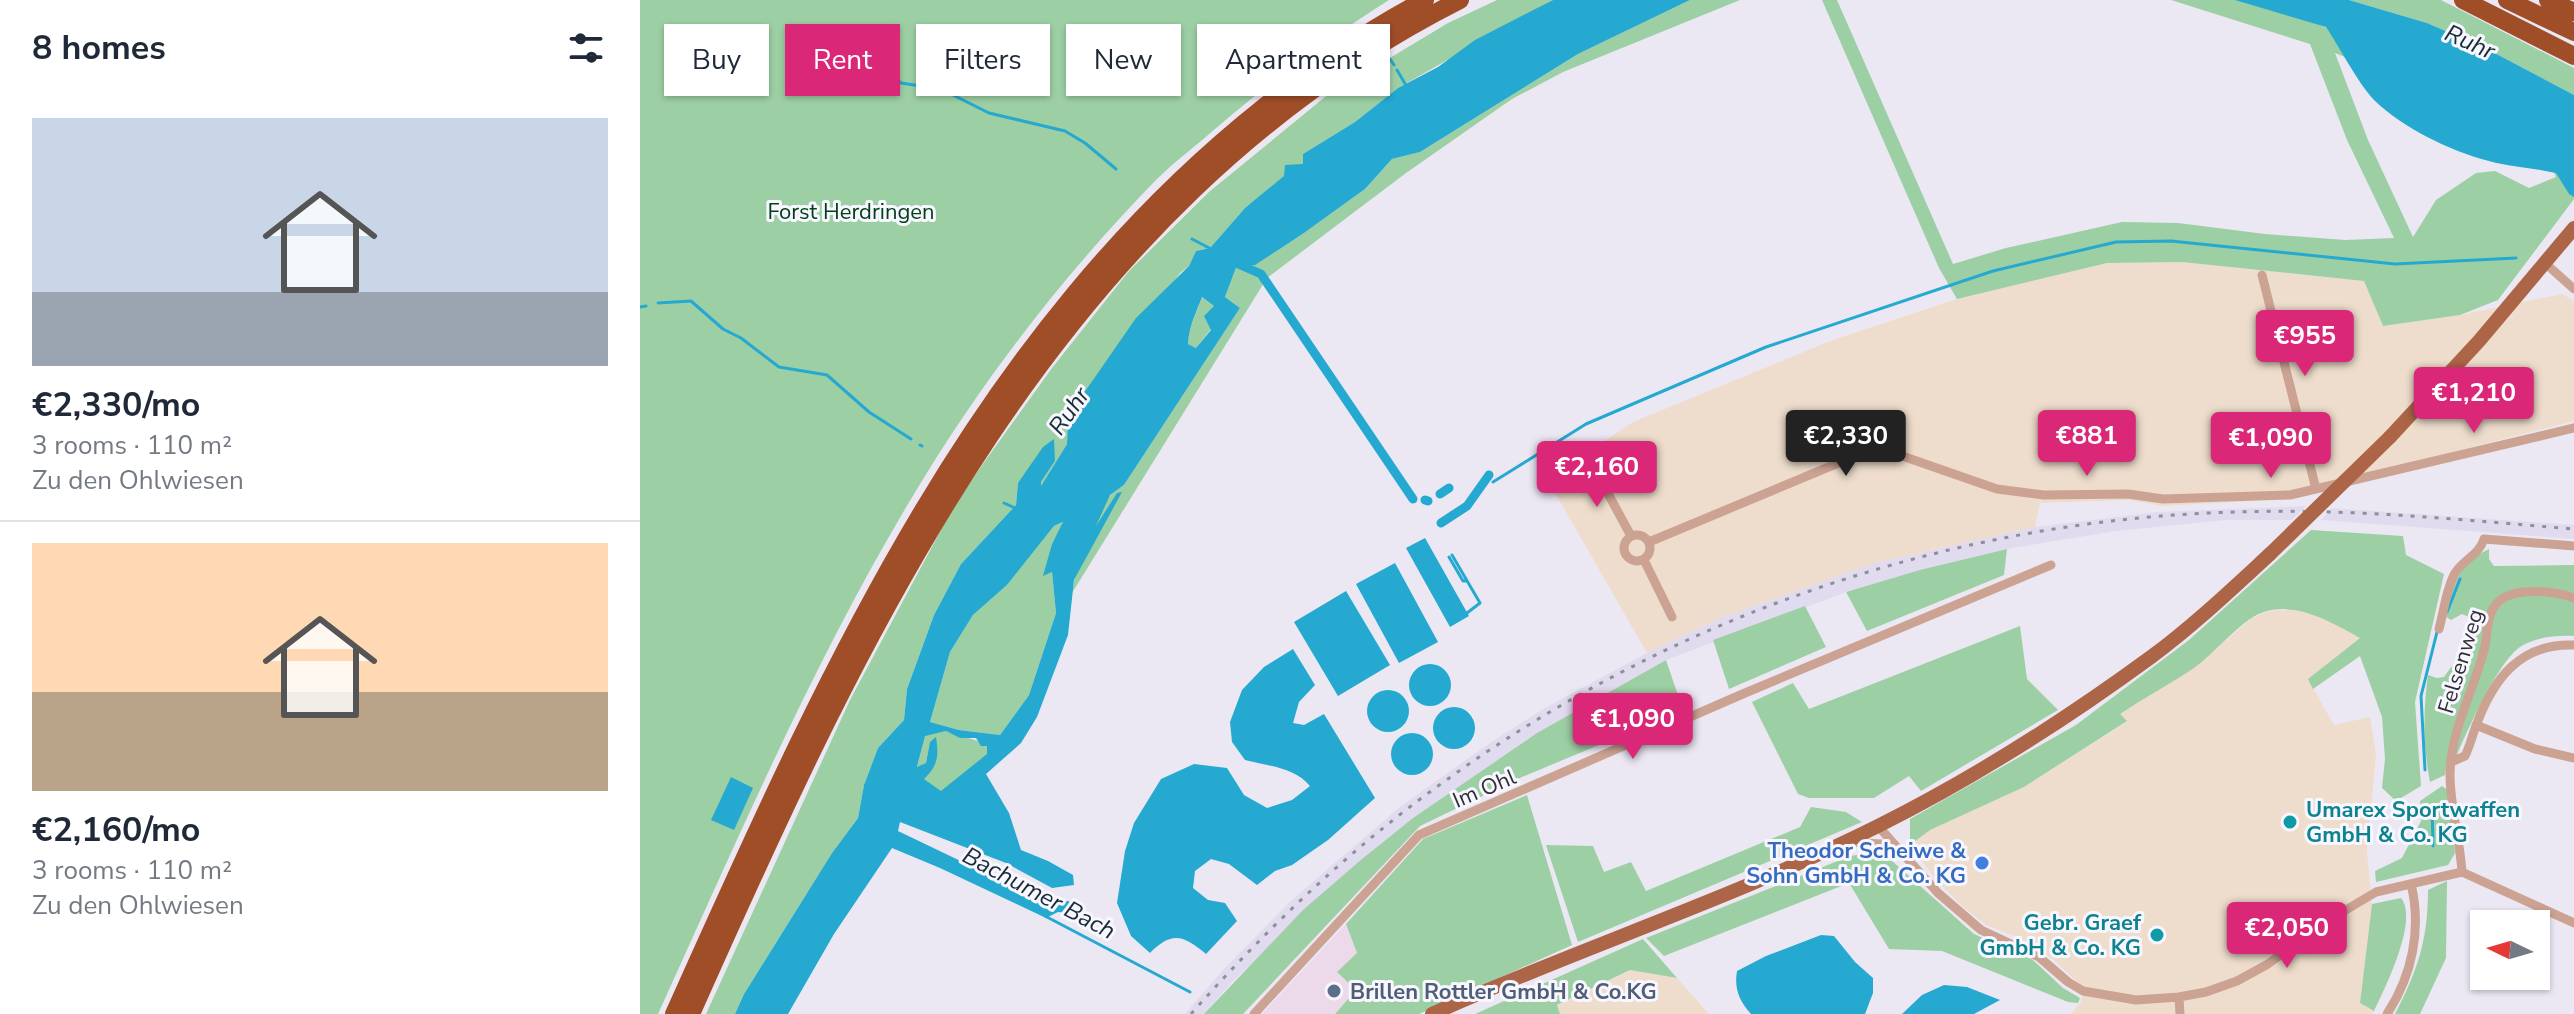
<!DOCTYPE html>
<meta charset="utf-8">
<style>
body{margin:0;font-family:"Nunito Sans",sans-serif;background:#f6f6f7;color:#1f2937;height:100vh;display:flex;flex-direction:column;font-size:30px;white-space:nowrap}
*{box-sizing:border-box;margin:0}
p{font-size:26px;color:#747a83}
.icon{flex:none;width:44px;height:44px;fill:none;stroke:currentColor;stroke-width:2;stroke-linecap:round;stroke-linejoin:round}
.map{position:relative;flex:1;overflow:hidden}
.drawer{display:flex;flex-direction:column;background:#fff;width:640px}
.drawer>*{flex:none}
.top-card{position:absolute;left:24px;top:24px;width:760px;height:72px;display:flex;gap:16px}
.needle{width:52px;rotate:275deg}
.controls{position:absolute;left:1830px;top:910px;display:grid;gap:16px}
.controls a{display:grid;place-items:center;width:80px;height:80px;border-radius:0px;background:#fff;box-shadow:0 2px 6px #0004;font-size:40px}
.price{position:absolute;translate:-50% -68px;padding:0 18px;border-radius:8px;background:#db2777;color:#fff;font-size:26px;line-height:52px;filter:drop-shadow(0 2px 4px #0008)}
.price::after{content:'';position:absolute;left:50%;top:48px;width:24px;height:18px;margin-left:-12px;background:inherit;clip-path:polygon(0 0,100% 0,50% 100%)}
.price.current{background:#222;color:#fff}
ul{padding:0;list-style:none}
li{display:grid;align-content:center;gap:16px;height:424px;padding:0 32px}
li+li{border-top:2px solid #e0e1e3}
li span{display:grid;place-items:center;height:248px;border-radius:0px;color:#555}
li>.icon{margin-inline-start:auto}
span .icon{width:144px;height:144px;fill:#fffc;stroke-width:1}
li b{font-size:34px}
h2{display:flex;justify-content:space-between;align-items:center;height:96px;padding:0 32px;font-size:34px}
.pill{padding:0 28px;border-radius:0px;background:#fff;box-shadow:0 2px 6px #0004;font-size:28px;line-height:72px}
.pill.current{background:#db2777;color:#fff}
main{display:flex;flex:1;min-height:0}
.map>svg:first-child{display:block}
.commercial{fill:#ecdaeb}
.industrial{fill:#edc}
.built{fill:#e0dbee}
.green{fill:#9dcfa4;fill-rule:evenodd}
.water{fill:#25a9d0;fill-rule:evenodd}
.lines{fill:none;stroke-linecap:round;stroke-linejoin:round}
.stream{stroke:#25a9d0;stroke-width:3}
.canal{stroke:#25a9d0;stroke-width:9}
.river{stroke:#25a9d0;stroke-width:16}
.street{stroke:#cca392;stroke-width:9}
.primary{stroke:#ac6546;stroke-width:14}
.highway{stroke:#9f4e28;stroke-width:18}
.rail{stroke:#908e96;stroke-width:3;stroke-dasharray:4 8;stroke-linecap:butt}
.primary-bridge{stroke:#ac6546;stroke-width:14}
.culture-dot{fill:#0f9aa8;stroke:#f8f6fe;stroke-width:3}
.shop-dot{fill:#3f7fe0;stroke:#f8f6fe;stroke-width:3}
.service-dot{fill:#5c6f8a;stroke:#f8f6fe;stroke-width:3}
.labels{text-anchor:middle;stroke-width:6;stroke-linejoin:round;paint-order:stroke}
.park-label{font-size:22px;fill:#013f17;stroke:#f8f6fe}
.street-label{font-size:22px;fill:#312f34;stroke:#f8f6fe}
.culture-label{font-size:22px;font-weight:bold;fill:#0d838f;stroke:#f8f6fe;text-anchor:start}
.shop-label{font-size:22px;font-weight:bold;fill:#366cbe;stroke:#f8f6fe;text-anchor:end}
.service-label{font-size:22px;font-weight:bold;fill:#4e5e75;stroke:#f8f6fe;text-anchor:start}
.water-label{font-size:24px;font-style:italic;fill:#182d35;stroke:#f8f6fe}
</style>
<main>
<section class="drawer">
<h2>8 homes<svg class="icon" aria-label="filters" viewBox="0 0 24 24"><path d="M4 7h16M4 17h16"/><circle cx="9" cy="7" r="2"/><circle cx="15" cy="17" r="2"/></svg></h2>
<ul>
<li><span style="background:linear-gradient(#c9d6e8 70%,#9aa5b1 0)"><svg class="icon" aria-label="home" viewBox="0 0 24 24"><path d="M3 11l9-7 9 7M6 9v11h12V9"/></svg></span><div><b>€2,330/mo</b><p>3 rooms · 110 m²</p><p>Zu den Ohlwiesen</p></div></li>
<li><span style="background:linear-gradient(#ffd9b3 60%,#b9a48a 0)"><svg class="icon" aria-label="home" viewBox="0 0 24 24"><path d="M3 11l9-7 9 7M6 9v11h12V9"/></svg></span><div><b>€2,160/mo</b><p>3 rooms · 110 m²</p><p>Zu den Ohlwiesen</p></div></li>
</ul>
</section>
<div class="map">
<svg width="1934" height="1014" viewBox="0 0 1934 1014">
<rect width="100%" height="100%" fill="#ebe8f4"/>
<path class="commercial" d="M706 924 717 953 716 990 695 1014H622Z"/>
<path class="industrial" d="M1542 262 1724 281 1743 326 1820 315 1922 294 1934 301V421L1754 467 1650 499 1523 506 1488 500 1400 503 1395 527 1235 563 1078 619 1007 653 907 479 993 422 1193 340 1317 299 1467 263Z
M1654 609 1690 619 1720 638 1668 679 1694 725 1730 717 1736 754 1727 853 1732 904 1720 1003 1734 1011 1732 1014H1431L1441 1002 1444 989 1413 959 1379 938 1346 925 1323 907 1295 879 1271 845 1289 830 1384 787 1487 722 1479 714 1555 667 1612 618 1629 611Z
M991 970 1037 978 1069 1014H920L917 1006Z"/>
<path class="built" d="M1666 506 1652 520H1586L1476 531 1367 549 1309 563 1206 592 1026 660 897 733 773 818 722 859 592 982 564 1014H545L582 971 653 899 760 807 850 743 905 708 1007 653 1078 619 1235 563 1395 527 1517 512Z
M1692 508 1934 525V539L1681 520Z"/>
<path class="green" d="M0 0H749C687 39 631 81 575 129 556 146 535 161 517 179 429 269 351 369 285 476 180 646 101 832 18 1014H0Z
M857 0H913L758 88 715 122 663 154 664 165 605 208 570 248 556 251 549 266 541 272 428 416 427 444 400 488 401 482 415 461 378 483 376 505 321 564 294 615 267 689 264 720 238 748 224 785 218 818 192 853 104 994 95 1014H66L210 700 317 500 412 368 489 271 569 192 685 97 808 23Z
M1050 0H1100L923 72 872 99 766 173 627 278 432 593C435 570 455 517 469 497 472 492 479 489 484 485L600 308 585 297 597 265 615 264 664 233 725 189 752 159 780 152 938 54Z
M1182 0H1197L1313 264 1366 248 1482 222 1538 223 1625 234 1705 240 1754 238 1707 140 1670 44 1531 0H1607L1659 16 1934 134V199L1858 300 1820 315 1743 326 1724 281 1542 262 1467 263 1317 299 1299 268ZM1695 53 1769 83 1905 154 1916 177 1889 188 1855 171 1836 173 1796 200 1773 237 1728 140Z
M1709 0H1801L1934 68V95L1847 49 1787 23Z
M562 297 574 306 571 329 556 348 548 344C549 326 556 314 562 297Z
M424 522 412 544 405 575 412 572 416 613 389 695 360 735 319 730 290 722 310 652 333 615 367 585 414 526Z
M1671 530 1763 536 1766 555 1804 574 1775 702 1781 786 1756 801 1742 788 1745 759 1742 717 1720 656 1673 689 1668 679 1720 638C1688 620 1646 595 1610 619 1590 633 1574 653 1554 668 1530 684 1504 698 1480 714L1487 721 1384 787 1290 830 1270 845V819L1436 725 1549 640Z
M1367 549 1364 575 1227 631 1206 592 1280 570Z
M1849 549V559L1854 566 1934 565V636C1916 635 1896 637 1880 647 1858 662 1828 729 1817 755L1808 756 1805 775 1790 782C1783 747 1783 710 1788 675L1797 678 1804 677 1817 659 1833 619 1822 614 1811 620 1805 616C1814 585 1816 565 1849 549Z
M1165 606 1186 647 1089 689 1073 640Z
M1380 626 1387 679 1418 710 1281 791 1269 776 1234 798H1169L1158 794 1112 702 1153 683 1169 709Z
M1026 660 1043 710 882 777 780 826 603 1014H564L663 910 722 859 773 818 897 733Z
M306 731C321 738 334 737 347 746V755L301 792 284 779 290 742 286 763 277 768 285 735Z
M1802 786 1808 790 1815 853 1808 865 1736 882 1735 871 1762 858 1781 821 1780 801Z
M887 795 932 945 779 1014H695L716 990 697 972 717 953 706 924 783 839Z
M1171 807 1206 812 1222 822 938 942 906 845 953 846 964 872 991 862 1006 891 1160 827Z
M1231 853 1251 860 1334 934 1393 960 1423 988 1440 998 1438 1003 1428 1002 1302 951 1249 949 1209 883 1024 956 1006 938 1210 856Z
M1807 881 1806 958 1780 1014H1755C1778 970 1788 939 1788 890Z
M1761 898C1779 920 1745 988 1734 1011L1720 1003 1732 904Z
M1003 939 1037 978 990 970 917 1005 920 1014H835Z"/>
<path class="water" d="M913 0H1050L938 54 780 152 752 159 725 189 664 233 615 265H597L585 297 600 308 484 485 470 495 456 526 477 493 482 492 434 580 428 635 397 717 381 743 346 774 369 813 381 850 408 861 433 875 434 885 412 888 366 863 260 822 258 831 408 903 428 901 435 905 443 904 441 914 418 912 406 918 300 868 252 848 194 934 148 1014H95L104 994 192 853 218 818 224 785 238 748 264 720 267 689 294 615 321 564 376 505 378 483 403 447 414 439 415 461 401 482V486L427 444 428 416 496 318 549 266 556 251 570 248 605 208 644 176 645 165 663 164V154L715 122 758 88 798 67 835 40ZM562 297 574 306 564 316 571 330 556 348 548 344C549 326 556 313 562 297ZM423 522 412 544 403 576 412 572 416 613 389 695 360 735 319 730 290 722 310 652 333 615 367 585 414 526ZM306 731 320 738H336L341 746H347V754L301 791 284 779C298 765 299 757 296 737L290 742 286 763 277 767 285 736Z
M1595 0H1709L1787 23 1847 49 1934 95V197L1929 194 1916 173C1894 168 1870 167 1849 161 1810 151 1763 128 1734 100 1718 83 1700 48 1686 27Z
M785 538 829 616 810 627 766 548Z
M755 563 798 642 759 663 716 584Z
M706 591 750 665 698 696 654 622Z
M653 649 675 685 659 702 653 723 664 725 684 714 735 798 688 840 652 865 635 871 617 885 589 864 571 859 555 871 553 888 568 900 585 903 597 921 566 954C543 935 532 931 510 953L491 936 477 903 485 851 494 823 521 779 554 764 587 768 604 795 627 808 652 800 670 786C654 767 627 766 605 760L592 742 590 722 602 690 624 667Z
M769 685a21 21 0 1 1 42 0a21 21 0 1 1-42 0Z
M727 711a21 21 0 1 1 42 0a21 21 0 1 1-42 0Z
M793 728a21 21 0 1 1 42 0a21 21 0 1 1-42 0Z
M751 754a21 21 0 1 1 42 0a21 21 0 1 1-42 0Z
M91 777 113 788 94 830 71 820Z
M1181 935 1194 936 1215 962 1233 978V993L1225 1014H1111C1099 1001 1094 988 1097 971L1126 956Z
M1304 985 1327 987 1360 1000 1334 1014H1262L1282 995Z"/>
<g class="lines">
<path class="stream" d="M750 59 754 65
M243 68 261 83 301 89 349 113 425 131 445 143 476 169
M757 70 767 87
M552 239 573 250
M18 303 51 301 83 329 101 338 139 367 187 375 229 412 271 439
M0 307 6 306
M280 445 282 446
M853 482 946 424 1126 347 1353 271 1476 242 1531 241 1755 264 1876 258
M364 503 375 508
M812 555 840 603 827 613
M809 557 823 581H827
M1807 612 1820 579
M1785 770 1781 696 1797 632
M1792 806 1793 846
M405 916 550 992"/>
<path class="canal" d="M596 263 621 274 773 499
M800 494 809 488
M785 500 788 501
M801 523 827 506 849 475"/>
<path class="river" d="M319 591 333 565 358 541"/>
<path class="street" d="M1905 263 1934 289
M1622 275 1676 489
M931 466C943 465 951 468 959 477L991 536
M984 548a13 13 0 1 1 26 0a13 13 0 1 1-26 0Z
M1009 542 1232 449 1245 450 1357 489 1404 495 1488 494 1523 499 1650 495 1934 428
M1004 560 1032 617
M1799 629C1804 611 1806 589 1815 573 1824 559 1839 555 1844 539L1934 546
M1836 725 1895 749 1934 758
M1811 762 1825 756C1830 746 1832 736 1836 726 1853 679 1880 643 1934 645
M1238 826 1298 893 1341 930 1399 957 1428 982 1443 991 1496 1000 1539 997 1566 992 1597 981 1628 964 1679 926 1736 892 1822 872
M1211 842 1241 844 1259 850
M1822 872C1820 840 1810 807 1810 774 1811 730 1833 692 1844 650 1848 635 1846 615 1857 603 1873 586 1915 591 1934 598
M1822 872 1934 923
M1539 997 1540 1014
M614 1014 779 835 1105 693 1411 565
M1747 1014C1772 976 1782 929 1771 884"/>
<path class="primary" d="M1750 437 1839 341 1934 228
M792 1014C940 948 1094 898 1238 826 1334 778 1425 720 1511 657 1553 626 1592 589 1630 554"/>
<path class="highway" d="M1823 0 1934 56
M1867 0 1934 32
M1908 0 1934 12
M34 1014C183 683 332 339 624 107 674 67 728 30 785 0
M51 1014C226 621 416 204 820 0"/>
<path class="rail" d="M551 1014C629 926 715 844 812 776 1038 614 1318 519 1596 512 1709 508 1822 520 1934 529"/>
<path class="primary-bridge" d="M1630 554 1750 437"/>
</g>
<g class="culture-dot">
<circle cx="1650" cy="822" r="8"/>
<circle cx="1517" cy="935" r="8"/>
</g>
<circle class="shop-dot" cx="1342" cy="863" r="8"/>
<circle class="service-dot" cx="694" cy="991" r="8"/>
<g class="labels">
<g class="park-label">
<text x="211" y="219">Forst Herdringen</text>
</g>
<g class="street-label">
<text transform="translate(1820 661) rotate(-73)" y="8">Felsenweg</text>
<text transform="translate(844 788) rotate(-23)" y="8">Im Ohl</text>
</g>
<g class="culture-label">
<text x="1666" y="817">Umarex Sportwaffen<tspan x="1666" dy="25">GmbH &amp; Co. KG</tspan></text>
<text x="1501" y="930" text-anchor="end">Gebr. Graef<tspan x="1501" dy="25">GmbH &amp; Co. KG</tspan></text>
</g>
<g class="shop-label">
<text x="1326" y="858">Theodor Scheiwe &amp;<tspan x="1326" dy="25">Sohn GmbH &amp; Co. KG</tspan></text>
</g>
<g class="service-label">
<text x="710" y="999">Brillen Rottler GmbH &amp; Co.KG</text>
</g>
<g class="water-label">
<text transform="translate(1830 42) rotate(24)" y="8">Ruhr</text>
<text transform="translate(429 411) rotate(-55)" y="8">Ruhr</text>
<text transform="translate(399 893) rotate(28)" y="8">Bachumer Bach</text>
</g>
</g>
</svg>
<div class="controls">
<a><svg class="needle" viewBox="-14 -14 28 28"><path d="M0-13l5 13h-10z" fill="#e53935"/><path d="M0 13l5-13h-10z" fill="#747a83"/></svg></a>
</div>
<b class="price" style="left:1665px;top:378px">€955</b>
<b class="price" style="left:1834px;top:435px">€1,210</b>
<b class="price current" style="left:1206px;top:478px">€2,330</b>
<b class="price" style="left:1447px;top:478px">€881</b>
<b class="price" style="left:1631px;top:480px">€1,090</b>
<b class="price" style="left:957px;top:509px">€2,160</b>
<b class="price" style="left:993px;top:761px">€1,090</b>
<b class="price" style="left:1647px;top:970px">€2,050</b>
<div class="top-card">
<a class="pill">Buy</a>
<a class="pill current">Rent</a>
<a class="pill">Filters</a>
<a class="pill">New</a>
<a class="pill">Apartment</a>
</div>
</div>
</main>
